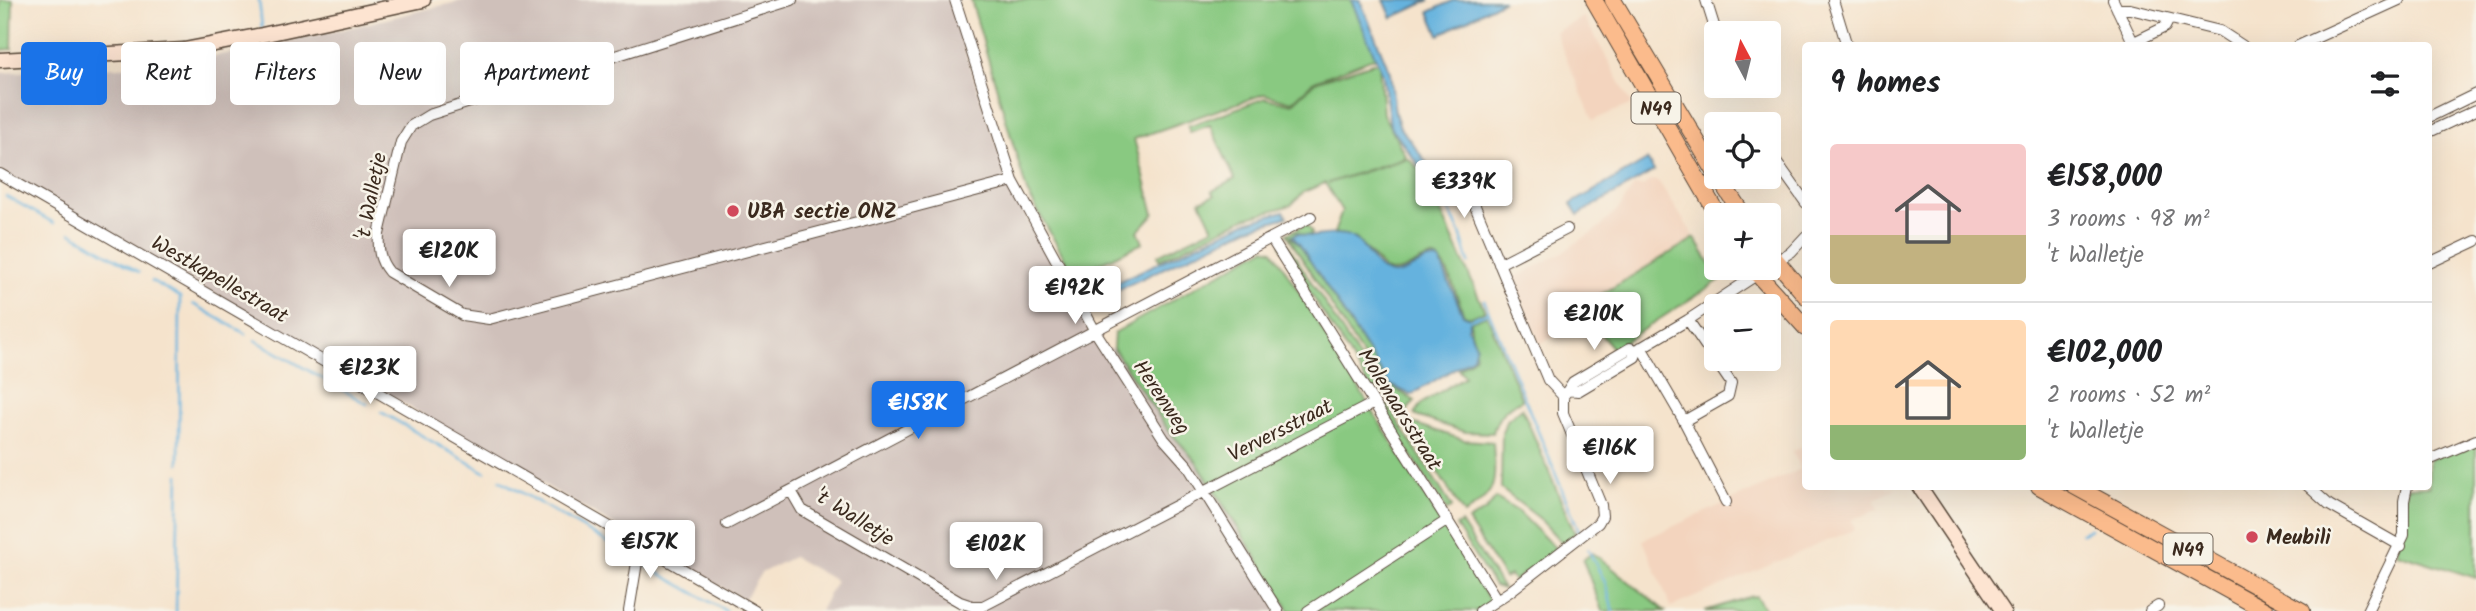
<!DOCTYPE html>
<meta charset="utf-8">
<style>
body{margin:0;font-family:Kalam,sans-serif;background:#f6f6f6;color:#202124;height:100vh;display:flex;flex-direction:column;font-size:26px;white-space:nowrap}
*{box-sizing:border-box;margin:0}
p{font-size:23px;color:#757577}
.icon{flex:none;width:38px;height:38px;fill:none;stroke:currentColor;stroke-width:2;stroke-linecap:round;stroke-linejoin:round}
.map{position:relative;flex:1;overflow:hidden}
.side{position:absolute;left:1802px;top:42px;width:630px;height:448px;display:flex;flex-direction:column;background:#fff;border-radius:7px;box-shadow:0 7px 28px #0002}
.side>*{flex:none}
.top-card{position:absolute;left:21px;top:42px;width:665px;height:63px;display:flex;gap:14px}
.needle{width:46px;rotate:353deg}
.tools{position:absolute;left:1704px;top:21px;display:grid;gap:14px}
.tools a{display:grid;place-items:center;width:77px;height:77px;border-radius:7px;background:#fff;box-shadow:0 7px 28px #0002;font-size:35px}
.price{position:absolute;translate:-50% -60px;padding:0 16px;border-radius:7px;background:#fff;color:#222;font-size:23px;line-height:46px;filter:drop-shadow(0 2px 4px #0008)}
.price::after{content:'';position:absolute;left:50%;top:42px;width:21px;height:16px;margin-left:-10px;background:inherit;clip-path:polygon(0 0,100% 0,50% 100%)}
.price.current{background:#1a73e8;color:#fff}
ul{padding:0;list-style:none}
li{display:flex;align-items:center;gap:21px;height:175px;padding:0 28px}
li+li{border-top:2px solid #e0e0e0}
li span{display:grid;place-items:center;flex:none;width:196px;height:140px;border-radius:7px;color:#555}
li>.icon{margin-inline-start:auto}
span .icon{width:84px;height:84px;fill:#fffc;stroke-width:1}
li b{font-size:30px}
h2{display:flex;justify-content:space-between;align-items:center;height:84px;padding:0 28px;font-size:30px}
.chip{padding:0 24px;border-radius:7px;background:#fff;box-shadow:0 7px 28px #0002;font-size:24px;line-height:63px}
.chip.current{background:#1a73e8;color:#fff}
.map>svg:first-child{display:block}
.built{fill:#f3d4be}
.industrial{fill:#cfc0ba}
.green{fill:#89c981;stroke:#627a50;stroke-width:2}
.water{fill:#65b2de;stroke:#506e7e;stroke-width:2}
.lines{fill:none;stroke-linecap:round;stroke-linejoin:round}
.stream{stroke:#65b2de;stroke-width:2.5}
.street-casing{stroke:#574638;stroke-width:12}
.secondary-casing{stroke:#574638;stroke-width:17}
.primary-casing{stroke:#574638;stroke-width:18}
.street{stroke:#fff;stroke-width:10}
.secondary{stroke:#fde4d1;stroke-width:14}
.primary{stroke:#fbbb8c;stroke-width:16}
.poi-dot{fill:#d1495b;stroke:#f7f3e8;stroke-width:2.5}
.labels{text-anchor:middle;stroke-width:5;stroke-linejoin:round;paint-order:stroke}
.shield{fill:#f7f3e8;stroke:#73665b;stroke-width:2}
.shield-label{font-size:19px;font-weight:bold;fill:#3b2a1e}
.street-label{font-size:21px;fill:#3b2a1e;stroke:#f7f3e8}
.poi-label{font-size:21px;font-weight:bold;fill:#3b2a1e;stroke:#f7f3e8;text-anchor:start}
</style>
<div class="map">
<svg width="2476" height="611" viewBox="0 0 2476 611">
<rect width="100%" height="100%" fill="#f7f3e8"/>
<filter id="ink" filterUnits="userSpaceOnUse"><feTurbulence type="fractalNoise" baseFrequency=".0143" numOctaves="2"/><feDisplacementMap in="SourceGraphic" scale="14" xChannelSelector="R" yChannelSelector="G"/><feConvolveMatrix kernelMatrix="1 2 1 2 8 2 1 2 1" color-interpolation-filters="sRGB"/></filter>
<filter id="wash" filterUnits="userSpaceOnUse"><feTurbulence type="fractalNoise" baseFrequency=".00686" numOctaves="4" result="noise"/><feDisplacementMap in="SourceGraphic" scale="28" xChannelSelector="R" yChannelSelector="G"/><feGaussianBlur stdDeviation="1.57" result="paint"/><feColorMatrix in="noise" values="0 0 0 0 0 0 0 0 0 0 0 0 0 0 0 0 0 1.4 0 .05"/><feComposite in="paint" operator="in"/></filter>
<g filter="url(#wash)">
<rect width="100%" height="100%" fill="#f5e3cc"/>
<path class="built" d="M1584 17 1632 104 1593 120 1555 32Z
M1653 180 1659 182 1695 238 1551 323 1557 335 1540 344 1513 279 1563 252 1600 227 1620 207 1634 186H1643Z
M1806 445V486L1897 487 1875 500 1879 509 1851 520 1855 529 1671 607 1643 540 1801 469 1792 451Z"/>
<path class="industrial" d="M465 0H948L1013 194 1101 350 1113 348 1169 431 1196 461 1290 611H820L836 581 793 557 761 573 744 600 0 171V73L177 64 315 36Z"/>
<path class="green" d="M0 0H13L12 49 0 50Z
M971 0H1351L1376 57 1314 81 1292 102 1264 94 1134 139 1154 214 1138 231 1143 243 1074 275 1027 192Z
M1373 63H1379L1383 114 1406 157 1328 183 1408 158 1425 176 1485 311 1471 317 1464 315C1458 301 1451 273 1441 262 1427 246 1406 280 1385 270L1356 239 1334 233 1342 211 1325 183 1304 192 1291 205 1245 218 1159 260 1158 255 1213 228 1200 201 1215 195 1212 191 1235 179 1210 125 1190 132 1188 126 1265 98 1292 104 1315 82Z
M1306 224 1312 233 1307 237 1298 232 1291 237 1300 245 1389 385 1415 401 1404 414 1397 411 1287 234Z
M1283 237 1378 388 1372 391 1281 246Z
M1695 238 1720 280 1613 349 1579 308Z
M1265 248 1273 250 1493 606 1484 611H1290L1196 461 1169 431 1113 348 1114 333Z
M1487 315 1522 400C1506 407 1497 416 1493 433L1465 432 1416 416 1414 414 1421 404 1465 376 1458 369 1474 358C1478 340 1468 335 1471 321Z
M1387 404 1452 507 1447 511 1382 408Z
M1522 408 1575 534 1563 544 1539 518 1501 489 1502 433 1506 421Z
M1406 421 1464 440 1493 442C1495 481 1500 491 1464 514Z
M2476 440V578L2397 553 2407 487 2429 486V460Z
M1496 498 1519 512 1556 549 1514 581 1510 575 1504 578 1468 521 1486 510Z
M1461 523 1503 589 1494 586 1456 526Z
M1592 553 1600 558 1665 611H1602L1583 560Z
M1756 596 1766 611H1705L1749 597Z"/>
<path class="water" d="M1351 0H1360L1390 72 1395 113 1400 127 1435 174 1428 178 1390 126 1383 75Z
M1384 0H1430L1392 18Z
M1454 0H1504L1439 35 1429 12Z
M1647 160 1654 171 1578 215 1571 204Z
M1284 211 1287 217 1249 228 1105 296 1102 289 1246 222Z
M1298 233C1314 242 1337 227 1355 239 1368 248 1376 275 1395 274 1411 274 1423 254 1440 261L1463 315 1468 317 1470 322 1468 328 1476 345 1473 357 1411 395 1389 384 1300 245 1292 236Z"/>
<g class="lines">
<path class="stream" d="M259 0 262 28
M1432 174 1460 233 1469 263
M6 196 54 223
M71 233 139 272
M152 281 180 297 179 463
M1484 300 1579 531
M193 304 246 334
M1468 320 1489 312
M255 340 367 404
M381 412 485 472
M500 480 629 555
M2081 533 2090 529
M1588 549 1605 582 1613 611
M643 564 726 611
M176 611 179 475"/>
</g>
</g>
<g filter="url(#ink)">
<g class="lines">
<g class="street-casing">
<path id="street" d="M792 0 429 115 411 126 401 142 379 234C378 249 379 260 389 272L462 315 489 319 1013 181
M955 0 1013 181 1095 331 1164 439 1188 466 1278 611
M1706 0 1717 35
M1833 0 1847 46
M2113 0 2133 42
M2117 9H2130L2220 31 2243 46
M2126 46 2165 27 2169 19
M2298 46 2399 0
M2429 117 2476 94
M2429 132 2476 110
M1771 154 1806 203
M0 174 755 611
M1467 187 1548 380 1563 396
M1271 238 1497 600
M1775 262 1791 252 1806 236
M2429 263 2476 241
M1499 264 1567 229
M1688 320 1731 383 1728 396 1684 421 1726 502
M1641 347 1684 421
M1568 390 1573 382 1630 348 1637 350 1688 320 1767 268
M2429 460 2476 440
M2308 486 2329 505 2401 546
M791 491 802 510 960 602 972 606H983L1374 403
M727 524 1311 217
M629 611 640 544
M1308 611 1448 520
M1480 611 1509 592 1598 523 1602 516 1601 505 1563 413V396L1568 390 1578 391 1635 357 1637 350
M2150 611 2158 606
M2367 611 2404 535V501L2407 486"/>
</g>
<g class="secondary-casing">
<path id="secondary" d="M0 60 184 50 262 35 423 0
M1919 486 2003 611"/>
</g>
<g class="primary-casing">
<path id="primary" d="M1594 0 1718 215
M1613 0 1717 175
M1718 177 1743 215
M1769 252 1806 296
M1752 268 1806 328
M2039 486 2266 611
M2074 486 2302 611"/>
</g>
<use href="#street" class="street"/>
<use href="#secondary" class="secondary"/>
<use href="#primary" class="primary"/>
</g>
</g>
<g class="poi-dot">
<circle cx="733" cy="211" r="7"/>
<circle cx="2252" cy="537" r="7"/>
</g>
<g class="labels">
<g class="shield">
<rect x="1631.5" y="92.5" width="49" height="31" rx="5"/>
<rect x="2163.5" y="533.5" width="49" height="31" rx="5"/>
</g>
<g class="shield-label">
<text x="1656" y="115">N49</text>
<text x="2188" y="556">N49</text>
</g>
<g class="street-label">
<text transform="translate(371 196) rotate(-79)" y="7">'t Walletje</text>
<text transform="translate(220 279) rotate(30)" y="7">Westkapellestraat</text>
<text transform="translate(1162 397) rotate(56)" y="7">Herenweg</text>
<text transform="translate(1400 409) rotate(58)" y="7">Molenaarsstraat</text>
<text transform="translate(1280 430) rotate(-27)" y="7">Verversstraat</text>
<text transform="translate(855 517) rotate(32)" y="7">'t Walletje</text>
</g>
<g class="poi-label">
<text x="747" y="218">UBA sectie ONZ</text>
<text x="2266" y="544">Meubili</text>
</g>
</g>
</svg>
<div class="tools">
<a><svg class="needle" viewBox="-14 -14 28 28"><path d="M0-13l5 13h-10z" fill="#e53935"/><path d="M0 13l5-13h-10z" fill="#757577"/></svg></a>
<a><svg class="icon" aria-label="locate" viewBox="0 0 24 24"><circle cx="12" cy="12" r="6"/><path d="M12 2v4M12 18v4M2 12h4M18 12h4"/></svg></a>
<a>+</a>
<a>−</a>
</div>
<b class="price" style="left:1464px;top:220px">€339K</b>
<b class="price" style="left:449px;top:289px">€120K</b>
<b class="price" style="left:1075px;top:326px">€192K</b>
<b class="price" style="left:1594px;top:352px">€210K</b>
<b class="price" style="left:370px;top:406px">€123K</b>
<b class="price current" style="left:918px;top:441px">€158K</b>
<b class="price" style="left:1610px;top:486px">€116K</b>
<b class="price" style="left:650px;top:580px">€157K</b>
<b class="price" style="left:996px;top:582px">€102K</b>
<div class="top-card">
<a class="chip current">Buy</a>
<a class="chip">Rent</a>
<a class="chip">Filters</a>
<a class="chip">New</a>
<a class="chip">Apartment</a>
</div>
<section class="side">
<h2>9 homes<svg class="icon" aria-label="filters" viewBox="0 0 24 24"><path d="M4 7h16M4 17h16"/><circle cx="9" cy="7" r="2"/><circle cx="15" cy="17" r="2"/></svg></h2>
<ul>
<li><span style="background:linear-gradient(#f6c9c9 65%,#c2b280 0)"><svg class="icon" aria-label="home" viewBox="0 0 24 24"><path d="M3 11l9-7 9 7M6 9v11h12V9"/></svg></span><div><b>€158,000</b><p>3 rooms · 98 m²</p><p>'t Walletje</p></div></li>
<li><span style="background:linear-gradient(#ffd9b3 75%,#8fb573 0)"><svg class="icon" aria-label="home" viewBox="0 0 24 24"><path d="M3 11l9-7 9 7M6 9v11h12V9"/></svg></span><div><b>€102,000</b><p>2 rooms · 52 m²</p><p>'t Walletje</p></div></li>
</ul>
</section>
</div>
